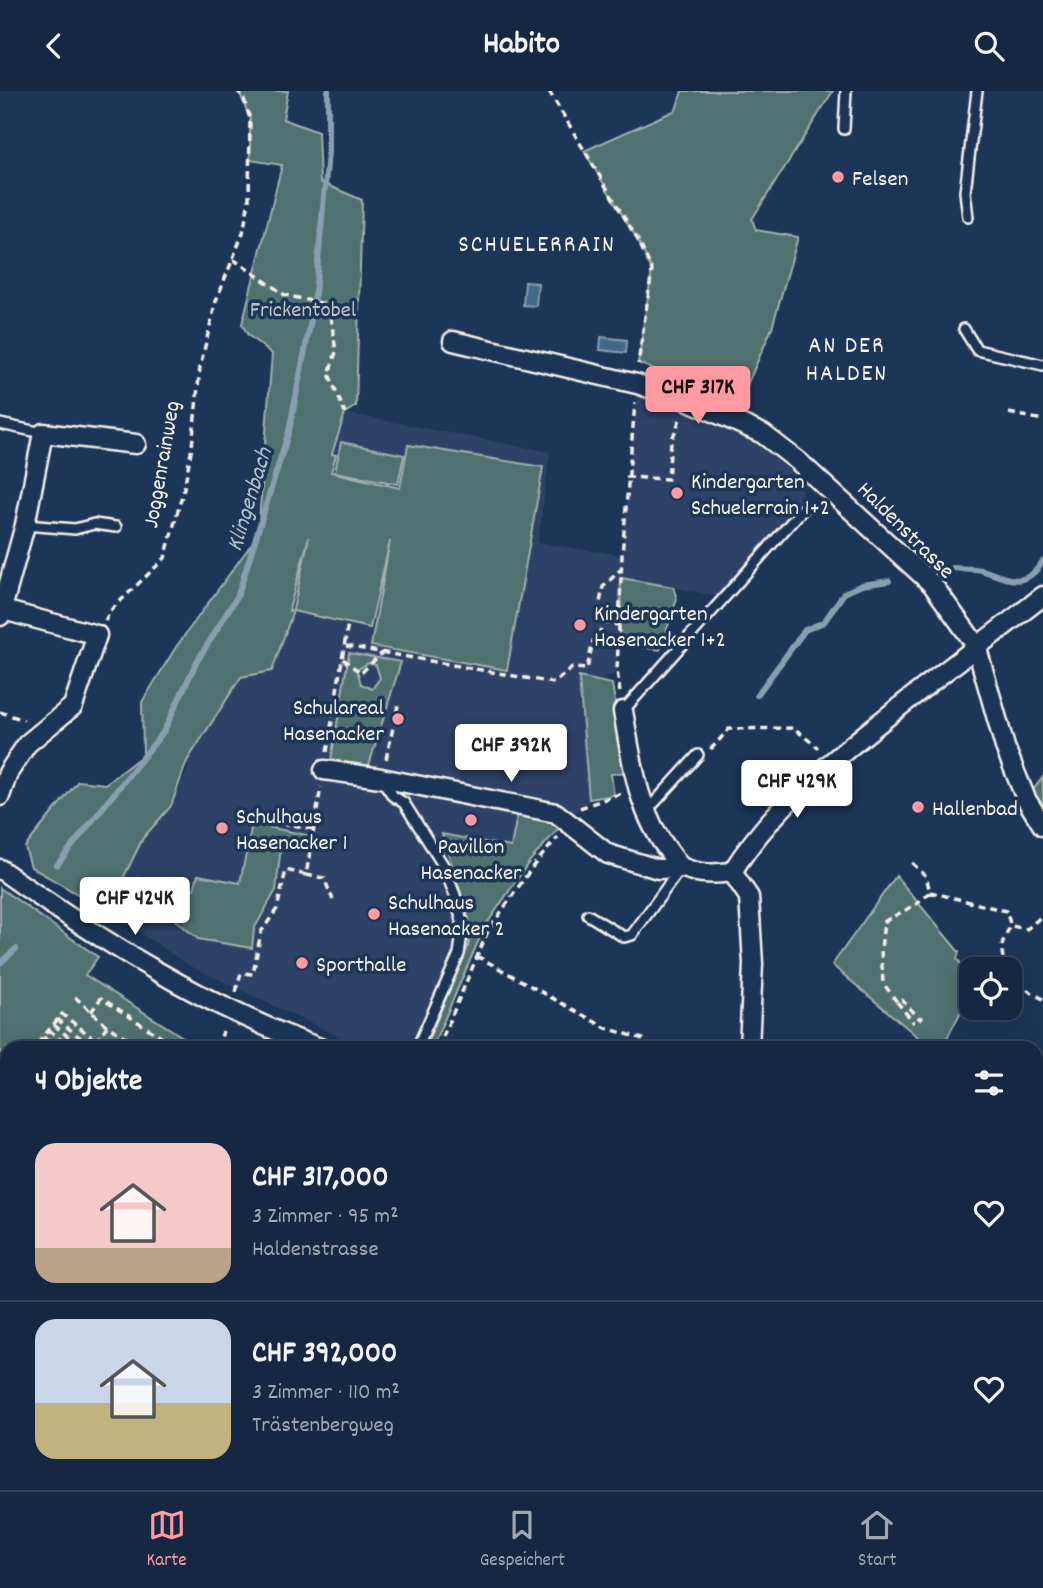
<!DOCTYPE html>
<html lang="de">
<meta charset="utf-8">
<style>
body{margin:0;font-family:Dekko,sans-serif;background:#23344c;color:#f1f3f6;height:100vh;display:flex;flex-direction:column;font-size:26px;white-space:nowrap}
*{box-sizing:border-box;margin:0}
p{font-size:23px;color:#9ea6b1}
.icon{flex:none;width:38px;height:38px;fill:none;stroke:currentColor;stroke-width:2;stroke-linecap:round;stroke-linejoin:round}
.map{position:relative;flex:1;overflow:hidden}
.details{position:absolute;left:0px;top:950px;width:1043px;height:450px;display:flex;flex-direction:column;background:#162841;border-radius:21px 21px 0 0;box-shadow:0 7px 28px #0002,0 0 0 2px #35445a}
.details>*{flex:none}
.fabs{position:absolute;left:959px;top:866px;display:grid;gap:14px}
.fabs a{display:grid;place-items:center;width:63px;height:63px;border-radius:14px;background:#162841;box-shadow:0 7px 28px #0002,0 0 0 2px #35445a;font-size:35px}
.price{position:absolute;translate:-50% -60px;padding:0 16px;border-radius:7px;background:#fff;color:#222;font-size:23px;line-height:46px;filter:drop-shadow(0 2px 4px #0008)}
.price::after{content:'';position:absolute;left:50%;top:42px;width:21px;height:16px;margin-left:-10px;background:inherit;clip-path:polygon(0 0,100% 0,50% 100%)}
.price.selected{background:#ff9aa2;color:#111}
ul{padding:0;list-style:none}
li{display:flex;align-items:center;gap:21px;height:175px;padding:0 35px}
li+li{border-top:2px solid #35445a}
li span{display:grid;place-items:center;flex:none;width:196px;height:140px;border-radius:21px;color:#555}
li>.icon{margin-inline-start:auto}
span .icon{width:84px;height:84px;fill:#fffc;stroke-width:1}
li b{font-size:30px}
h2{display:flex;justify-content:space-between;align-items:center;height:84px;padding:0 35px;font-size:30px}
header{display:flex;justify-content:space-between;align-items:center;height:91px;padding:0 35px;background:#162841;font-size:32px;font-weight:700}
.tabs{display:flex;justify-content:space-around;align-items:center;height:98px;border-top:2px solid #35445a;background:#162841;font-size:19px;color:#9ea6b1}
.tabs a{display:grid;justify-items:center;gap:4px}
.tabs .selected{color:#ff9aa2}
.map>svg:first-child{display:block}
.built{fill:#2e4367}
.green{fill:#517070;stroke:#a2b0ac;stroke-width:2;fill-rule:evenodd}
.water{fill:#42688a;stroke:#899fb0;stroke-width:2}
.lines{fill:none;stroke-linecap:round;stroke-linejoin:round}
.stream{stroke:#899fb0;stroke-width:6}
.service-casing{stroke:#f4f1e8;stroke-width:14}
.minor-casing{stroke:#f4f1e8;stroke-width:23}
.path{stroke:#f4f1e8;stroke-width:3.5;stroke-dasharray:7 5;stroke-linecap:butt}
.service{stroke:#1d3557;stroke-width:9}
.minor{stroke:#1d3557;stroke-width:18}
.poi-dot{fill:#ff9aa2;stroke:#1d3557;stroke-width:2.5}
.labels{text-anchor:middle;stroke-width:7;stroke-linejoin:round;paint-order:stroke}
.poi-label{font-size:23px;fill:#f4f1e8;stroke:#1d3557;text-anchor:start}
.park-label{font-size:23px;fill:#bbc4be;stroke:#1d3557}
.street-label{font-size:23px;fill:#f4f1e8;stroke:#1d3557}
.neighbourhood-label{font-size:24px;letter-spacing:2px;fill:#f4f1e8;stroke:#1d3557}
.water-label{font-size:24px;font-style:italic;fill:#b6c1c7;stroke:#1d3557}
</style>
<header><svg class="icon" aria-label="back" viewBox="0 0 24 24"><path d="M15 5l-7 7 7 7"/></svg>Habito<svg class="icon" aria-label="search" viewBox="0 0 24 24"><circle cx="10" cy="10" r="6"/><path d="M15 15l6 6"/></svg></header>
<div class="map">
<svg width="1043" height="1399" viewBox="0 0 1043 1399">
<rect width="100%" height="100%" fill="#1d3557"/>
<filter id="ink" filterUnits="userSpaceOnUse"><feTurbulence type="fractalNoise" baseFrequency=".0143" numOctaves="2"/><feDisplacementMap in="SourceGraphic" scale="14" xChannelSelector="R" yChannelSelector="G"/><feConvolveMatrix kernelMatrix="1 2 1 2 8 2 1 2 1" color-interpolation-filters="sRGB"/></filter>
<g filter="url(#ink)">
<path class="built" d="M637 293 689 310 798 370 804 417 724 506 621 487 617 580 605 589 579 587 589 708 529 771 484 836 432 957H363L190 875 107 820 143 747 171 715 188 678 187 670 241 586 273 580 345 322 550 361 538 452 622 464Z
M7 1393H367L368 1399H0Z"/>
<path class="green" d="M239 0H288L283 28 318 41 320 91 362 109 356 315 345 322 332 363 336 364 331 381 400 397 408 354 543 376 507 579 371 555 390 450 370 537 293 520 272 580 241 586 187 670 171 715 143 747 107 820 31 776 25 756 78 690 105 693 143 664 142 611 176 556 258 444 272 263 248 244 242 233 282 74 250 69V28ZM309 446 293 519 289 520V519Z
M682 0H833L752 128 756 139 798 146 772 237 738 315 638 272 652 179 637 148 584 60 676 19Z
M341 351 404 364 398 393 335 381Z
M621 487 673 496 677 508 660 559 619 553Z
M349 562 401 571 368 677 331 669ZM368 572 376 574 380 587 372 598 361 593 357 579Z
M579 586 612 593 627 681 611 683 614 704 589 708Z
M1043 686V735L1026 708Z
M518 719 544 724 560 736 529 771 484 837 432 957H425L469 853V828L442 743 511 756Z
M252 733 307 744V750L282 746 276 799 254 838 252 857 198 848 132 793 137 787 194 798 198 784 240 792Z
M896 785 959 861 957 868 971 885V901L942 957H931L832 874Z
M0 797 98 866 85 884 200 957H7V1173L0 1174Z
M7 1178V1374L0 1380V1180Z"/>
<path class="water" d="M525 191 538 192 536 215 523 214Z
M601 246 627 249 626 262 600 259Z"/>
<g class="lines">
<path class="stream" d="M953 477C962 478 972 477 981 479 1006 486 1024 501 1043 470
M757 604 805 539 824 531 844 502 862 494 889 490
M57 774 164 640 196 572 238 504 289 340 314 214 328 62V0
M0 872 16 858
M0 1188 7 1186"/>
<g class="service-casing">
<path id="service" d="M844 38 846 0
M968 126 965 101 977 0
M964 238 977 259 1043 274
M0 333 43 342
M25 434 75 438 94 433 116 436
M623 620 804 417
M381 687 393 705 404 712 443 774 455 804 463 835 459 863 417 957
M645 722 698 664
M588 824 624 846 632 844 680 778"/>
</g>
<g class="minor-casing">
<path id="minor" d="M453 250 637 293 689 310 763 343 798 370 932 493 976 554 1005 656 1026 708 1043 735
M0 525 25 434 43 342 136 353
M623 620C632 670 637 721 670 762 674 767 678 775 684 777 700 784 715 783 732 781
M324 679 381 687 556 722 608 763 658 778 681 777
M0 705 8 682 27 653 73 615 97 544 3 519
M0 778C101 850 204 915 320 957
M749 957 753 873 749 806 732 781C770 720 822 678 878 633 932 589 988 548 1043 505
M1036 1169 1043 1171
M1036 1312 1043 1310
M0 1396 7 1391
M547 1399 549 1393
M952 1399 955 1393"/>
</g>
<path class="path" d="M549 0 639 151 652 179 638 273
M233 168 285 204 329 214 336 261 329 283 345 322
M1009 322 1043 329
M626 386 668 388 671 351 680 328
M105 530 110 520 165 467 184 397 192 356 200 276 216 210 243 142 249 110 250 28 243 5 237 0
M602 532 619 534
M346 555 554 592 572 577 587 578 593 550 599 548 603 522 599 517 603 496 622 477
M343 568 361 582 382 562
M620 601 617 580 622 464 635 312
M0 621 24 629
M710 656 712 657 729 638 794 637 818 657
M327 661 348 532
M386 668 399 610
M580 717 622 702
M235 723 314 738
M912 772 926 785 930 801C917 816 901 820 884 831L881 859 883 892 897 911 902 909 920 928 927 923
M306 784 324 787 333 809
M930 801 1006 820 1011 835
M477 865 606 937 643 948 646 957
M1008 878C999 862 1000 851 1011 835L1027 838 1043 824
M1010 882 1029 900 1043 908
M236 901 241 882 253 883 261 841 277 818 286 779 306 784 321 696
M75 906 107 935 144 957
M897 911 914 932
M91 921 101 907 178 957
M57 928 93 957
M54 934 82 957
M49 939 71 957
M43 946 57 957
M96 950 107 935
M38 952 62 923 106 957
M218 957 223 940
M438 957 488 840 533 775 558 746
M0 1174 7 1173
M0 1252 7 1251
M0 1308 7 1303
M0 1322 7 1329
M0 1342 7 1335
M354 1393V1399
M439 1393 440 1399
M834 1393 837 1399
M28 1399 43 1393
M472 1399 473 1393"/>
<use href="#service" class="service"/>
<use href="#minor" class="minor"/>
</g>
</g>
<g class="poi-dot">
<circle cx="838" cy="86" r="7"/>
<circle cx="677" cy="402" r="7"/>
<circle cx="580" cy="534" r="7"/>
<circle cx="398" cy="628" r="7"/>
<circle cx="918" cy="716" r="7"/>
<circle cx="471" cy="729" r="7"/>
<circle cx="222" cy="737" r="7"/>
<circle cx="374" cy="823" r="7"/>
<circle cx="302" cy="872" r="7"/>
</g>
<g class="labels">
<g class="poi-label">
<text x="852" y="94">Felsen</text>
<text x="691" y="397">Kindergarten<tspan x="691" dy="26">Schuelerrain 1+2</tspan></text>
<text x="594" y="529">Kindergarten<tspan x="594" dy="26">Hasenacker 1+2</tspan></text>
<text x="384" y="623" text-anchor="end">Schulareal<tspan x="384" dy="26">Hasenacker</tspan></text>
<text x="932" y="724">Hallenbad</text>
<text x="236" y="732">Schulhaus<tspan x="236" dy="26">Hasenacker 1</tspan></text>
<text x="471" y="762" text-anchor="middle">Pavillon<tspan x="471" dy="26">Hasenacker</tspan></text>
<text x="388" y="818">Schulhaus<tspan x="388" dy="26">Hasenacker 2</tspan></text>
<text x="316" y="880">Sporthalle</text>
</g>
<g class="park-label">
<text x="303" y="225">Frickentobel</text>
</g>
<g class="street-label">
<text transform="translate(160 373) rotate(-80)" y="8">Joggenrainweg</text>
<text transform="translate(907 438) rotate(45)" y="8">Haldenstrasse</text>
</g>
<g class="neighbourhood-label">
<text x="537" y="160">SCHUELERRAIN</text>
<text x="847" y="261">AN DER<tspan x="847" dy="28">HALDEN</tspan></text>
</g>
<g class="water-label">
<text transform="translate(248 408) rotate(-73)" y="8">Klingenbach</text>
</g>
</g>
</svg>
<div class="fabs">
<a><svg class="icon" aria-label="locate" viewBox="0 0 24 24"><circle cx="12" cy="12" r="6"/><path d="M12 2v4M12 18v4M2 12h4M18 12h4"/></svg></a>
</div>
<b class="price selected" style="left:698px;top:335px">CHF 317K</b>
<b class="price" style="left:511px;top:693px">CHF 392K</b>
<b class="price" style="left:797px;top:729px">CHF 429K</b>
<b class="price" style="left:135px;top:846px">CHF 424K</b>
<section class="details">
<h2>4 Objekte<svg class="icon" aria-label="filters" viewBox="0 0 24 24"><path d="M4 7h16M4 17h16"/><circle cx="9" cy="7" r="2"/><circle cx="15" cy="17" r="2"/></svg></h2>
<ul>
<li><span style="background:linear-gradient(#f6c9c9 75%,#b9a48a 0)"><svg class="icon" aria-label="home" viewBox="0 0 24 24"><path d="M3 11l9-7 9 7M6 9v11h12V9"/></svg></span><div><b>CHF 317,000</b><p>3 Zimmer · 95 m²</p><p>Haldenstrasse</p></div><svg class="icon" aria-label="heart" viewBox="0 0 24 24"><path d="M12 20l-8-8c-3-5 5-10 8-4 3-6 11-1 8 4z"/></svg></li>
<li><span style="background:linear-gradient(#c9d6e8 60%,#c2b280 0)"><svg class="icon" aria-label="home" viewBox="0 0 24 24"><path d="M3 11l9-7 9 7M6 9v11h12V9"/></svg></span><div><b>CHF 392,000</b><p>3 Zimmer · 110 m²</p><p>Trästenbergweg</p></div><svg class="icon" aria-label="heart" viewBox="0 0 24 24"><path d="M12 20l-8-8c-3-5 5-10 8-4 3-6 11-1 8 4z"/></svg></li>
</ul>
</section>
</div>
<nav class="tabs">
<a class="selected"><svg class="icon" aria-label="map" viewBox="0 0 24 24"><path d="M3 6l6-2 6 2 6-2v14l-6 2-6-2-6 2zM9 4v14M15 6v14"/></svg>Karte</a>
<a><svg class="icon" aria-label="saved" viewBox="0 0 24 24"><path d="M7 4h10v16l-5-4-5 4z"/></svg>Gespeichert</a>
<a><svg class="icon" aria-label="home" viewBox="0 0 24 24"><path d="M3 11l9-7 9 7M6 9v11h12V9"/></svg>Start</a>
</nav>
